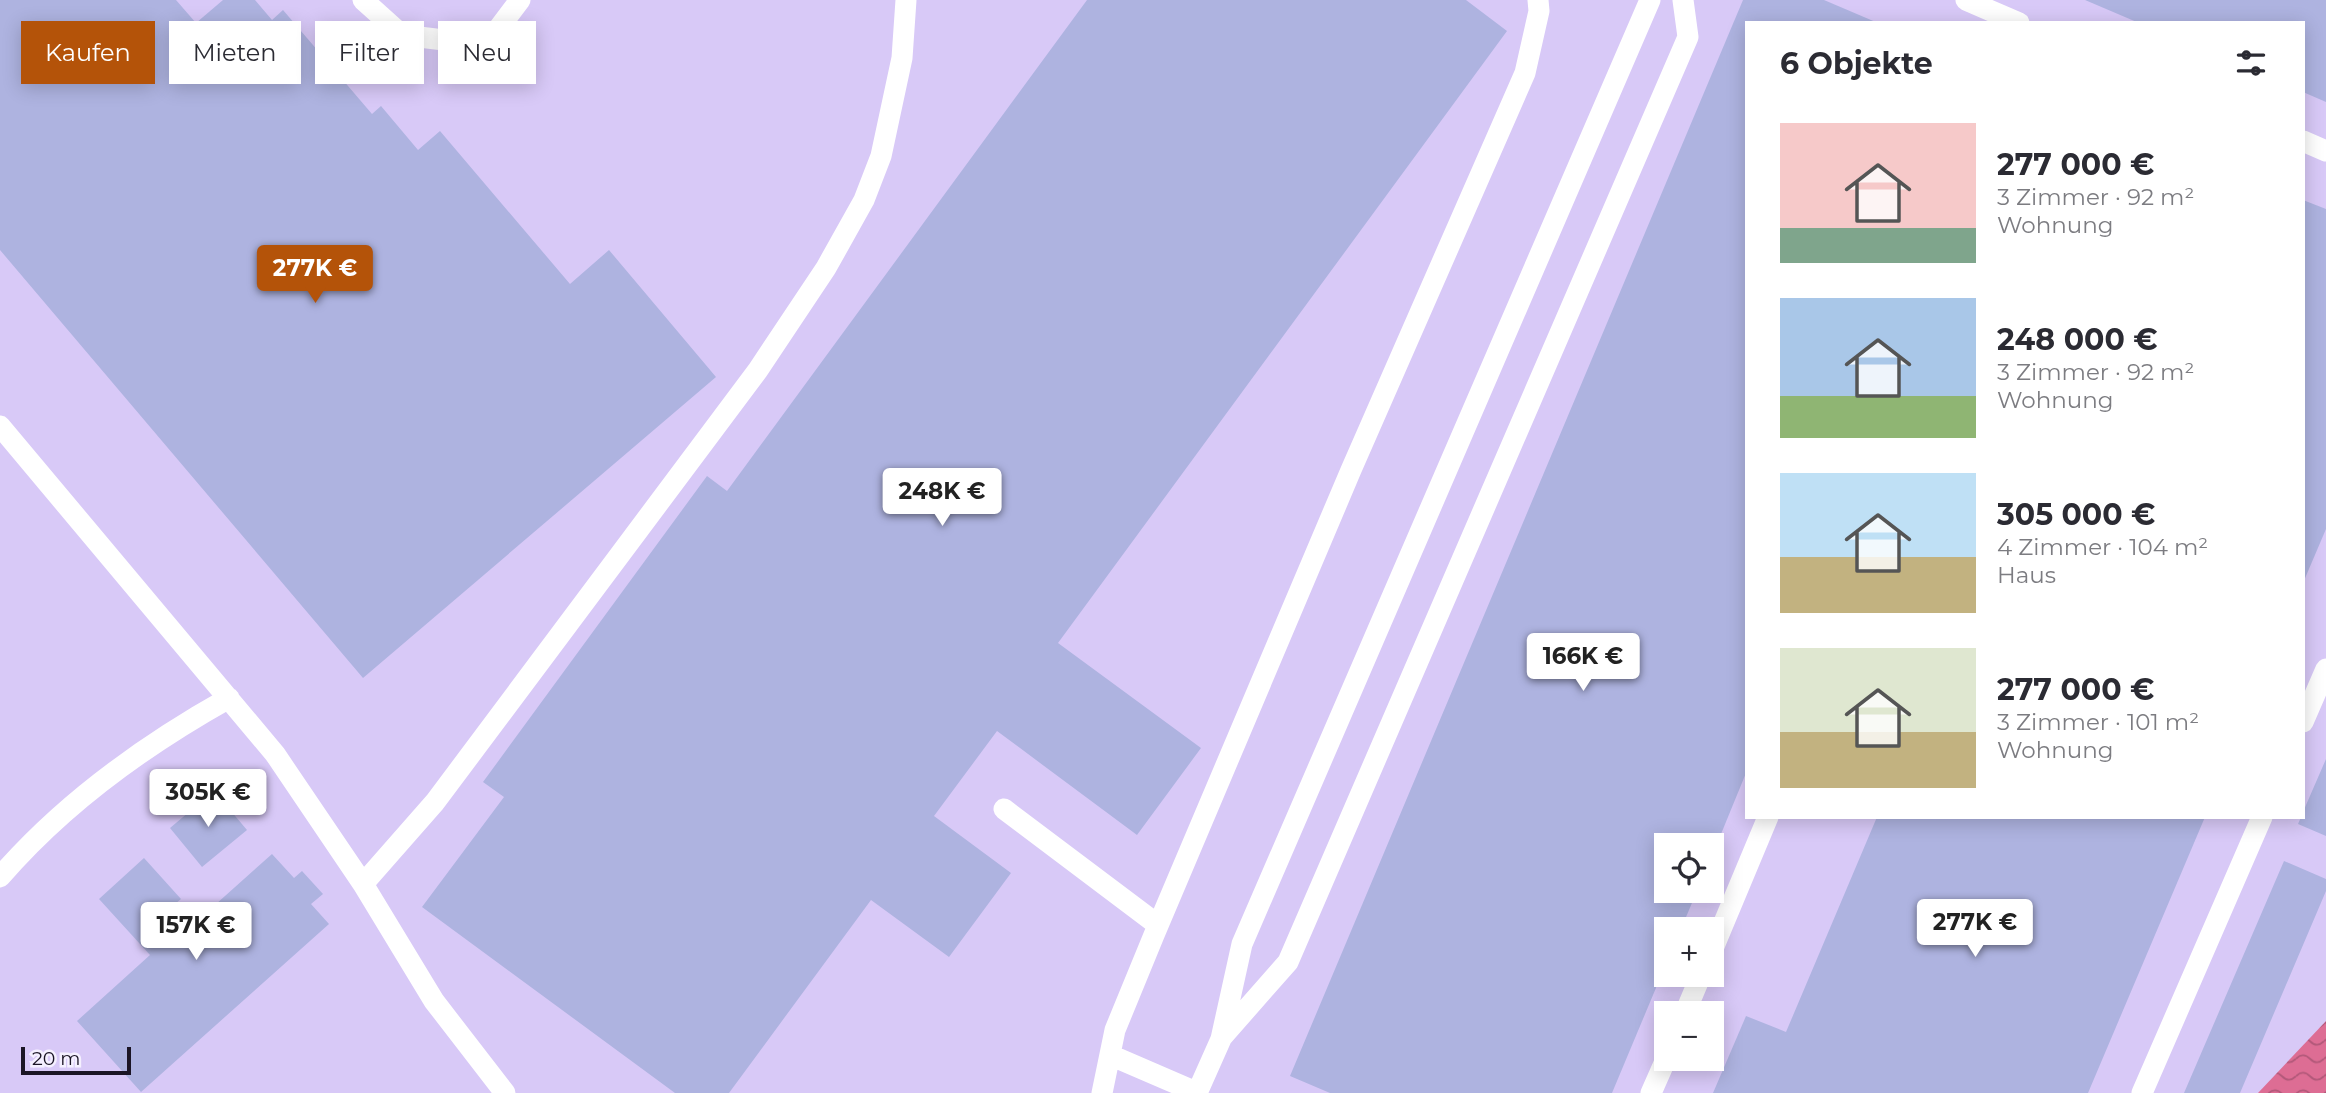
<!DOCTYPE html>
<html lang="de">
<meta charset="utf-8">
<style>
body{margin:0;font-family:Montserrat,sans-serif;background:#f7f7f7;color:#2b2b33;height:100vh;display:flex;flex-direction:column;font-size:26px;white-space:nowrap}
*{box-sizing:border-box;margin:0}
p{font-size:23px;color:#7c7c81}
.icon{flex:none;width:38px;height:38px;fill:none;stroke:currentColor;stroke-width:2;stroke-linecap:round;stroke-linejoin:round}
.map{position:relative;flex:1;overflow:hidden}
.side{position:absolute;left:1745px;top:21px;width:560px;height:798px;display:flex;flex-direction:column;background:#fff;border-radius:0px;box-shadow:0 4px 18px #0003}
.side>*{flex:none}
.guide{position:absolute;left:21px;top:21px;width:665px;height:63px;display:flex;gap:14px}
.controls{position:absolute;left:1654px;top:833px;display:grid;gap:14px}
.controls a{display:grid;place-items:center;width:70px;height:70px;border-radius:0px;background:#fff;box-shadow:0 4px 18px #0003;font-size:35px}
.scale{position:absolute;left:21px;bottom:18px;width:110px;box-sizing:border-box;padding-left:7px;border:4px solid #1b1525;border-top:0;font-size:19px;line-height:24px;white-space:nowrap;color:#1b1525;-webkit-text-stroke:5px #f5f0ff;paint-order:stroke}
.price{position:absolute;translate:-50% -60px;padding:0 16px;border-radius:7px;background:#fff;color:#222;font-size:23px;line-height:46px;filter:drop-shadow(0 2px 4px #0008)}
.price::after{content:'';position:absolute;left:50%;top:42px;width:21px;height:16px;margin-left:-10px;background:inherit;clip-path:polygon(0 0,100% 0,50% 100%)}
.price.active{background:#b45309;color:#fff}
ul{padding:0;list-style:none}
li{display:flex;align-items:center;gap:21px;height:175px;padding:0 35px}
li span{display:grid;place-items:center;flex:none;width:196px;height:140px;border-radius:0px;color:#555}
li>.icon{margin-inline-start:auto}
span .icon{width:84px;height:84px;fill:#fffc;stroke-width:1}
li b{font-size:30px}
h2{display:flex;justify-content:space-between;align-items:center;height:84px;padding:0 35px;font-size:30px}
.pill{padding:0 24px;border-radius:0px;background:#fff;box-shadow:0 4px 18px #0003;font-size:24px;line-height:63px}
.pill.active{background:#b45309;color:#fff}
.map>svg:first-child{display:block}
.water{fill:url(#water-waves)}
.building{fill:#aeb3e0}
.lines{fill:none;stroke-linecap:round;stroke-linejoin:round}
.lane{stroke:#fff;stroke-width:21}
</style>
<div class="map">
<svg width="2326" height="1093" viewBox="0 0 2326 1093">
<defs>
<pattern id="water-waves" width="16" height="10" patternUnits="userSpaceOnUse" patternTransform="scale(1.75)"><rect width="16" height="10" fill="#dd6d94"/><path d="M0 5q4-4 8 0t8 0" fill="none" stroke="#b25879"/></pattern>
</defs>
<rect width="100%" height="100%" fill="#d8c9f7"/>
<path class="water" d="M2326 1021V1093H2258Z"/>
<path class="building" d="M0 0H176L196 23 223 0H255L272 20 283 10 372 114 381 106 418 150 440 131 570 284 609 250 716 377 363 678 0 250Z
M1087 0H1466L1507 31 1058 643 1201 748 1137 835 997 731 934 816 1011 873 949 957 871 900 729 1093H675L422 907 504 797 483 782 707 476 727 491Z
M1743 0H1824L1878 23H1746V773L1712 856V845H1666V891H1697L1681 929H1666V964L1612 1093H1330L1290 1076Z
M2085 0H2326V102L2303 92V23H2139Z
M2303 200 2326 209V529L2303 583Z
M2326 759V836L2298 824 2301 817H2303V812Z
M214 791 247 830 202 867 170 828Z
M1877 817H2205L2088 1093H1713L1746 1016 1786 1032Z
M272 854 294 878 302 871 323 894 311 904 329 924 141 1092 77 1021 150 955 99 899 144 858 181 899 169 909 187 930Z
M2284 861 2326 879V891L2240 1093H2184Z"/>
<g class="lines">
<path class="lane" d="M363 0 402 35 486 45 520 0
M1966 0 2019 23
M2303 141 2326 151
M0 426 275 754 363 884 434 1001 505 1093
M2303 722 2326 669
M1004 809 1158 925
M0 877C63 804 145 745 229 698
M363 884 435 802 758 370 826 268 864 200 881 156 902 58 906 0
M1712 951 1768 817
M1685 1013 1701 975
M1222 1037 1288 962 1688 37 1683 0
M1110 1055 1198 1093
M1102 1093 1115 1030 1154 935 1351 470 1525 73 1539 11 1538 0
M1197 1093 1221 1039 1242 944 1650 0
M1651 1093 1666 1059
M2142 1093 2262 817"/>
</g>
</svg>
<div class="controls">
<a><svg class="icon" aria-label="locate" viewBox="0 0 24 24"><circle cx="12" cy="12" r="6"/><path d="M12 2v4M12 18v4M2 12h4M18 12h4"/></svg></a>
<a>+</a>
<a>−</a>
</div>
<div class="scale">20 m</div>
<b class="price active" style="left:315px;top:305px">277K €</b>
<b class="price" style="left:942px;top:528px">248K €</b>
<b class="price" style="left:1583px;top:693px">166K €</b>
<b class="price" style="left:208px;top:829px">305K €</b>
<b class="price" style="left:1975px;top:959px">277K €</b>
<b class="price" style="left:196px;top:962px">157K €</b>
<div class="guide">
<a class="pill active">Kaufen</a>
<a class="pill">Mieten</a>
<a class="pill">Filter</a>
<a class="pill">Neu</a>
</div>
<section class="side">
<h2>6 Objekte<svg class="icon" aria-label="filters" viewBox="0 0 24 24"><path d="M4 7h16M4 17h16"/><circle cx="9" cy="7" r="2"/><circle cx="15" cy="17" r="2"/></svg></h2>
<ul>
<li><span style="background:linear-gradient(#f6c9c9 75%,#7fa58c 0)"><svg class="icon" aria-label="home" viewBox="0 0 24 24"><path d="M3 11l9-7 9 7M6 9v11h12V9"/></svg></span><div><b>277 000 €</b><p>3 Zimmer · 92 m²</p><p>Wohnung</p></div></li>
<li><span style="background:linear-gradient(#a9c7e8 70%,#8fb573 0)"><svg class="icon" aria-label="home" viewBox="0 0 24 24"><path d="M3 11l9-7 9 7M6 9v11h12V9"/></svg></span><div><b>248 000 €</b><p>3 Zimmer · 92 m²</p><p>Wohnung</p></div></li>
<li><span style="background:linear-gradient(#bfe0f5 60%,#c2b280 0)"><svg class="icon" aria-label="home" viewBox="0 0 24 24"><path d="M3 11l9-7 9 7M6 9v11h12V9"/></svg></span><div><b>305 000 €</b><p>4 Zimmer · 104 m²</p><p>Haus</p></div></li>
<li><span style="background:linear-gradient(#dfe7d0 60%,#c2b280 0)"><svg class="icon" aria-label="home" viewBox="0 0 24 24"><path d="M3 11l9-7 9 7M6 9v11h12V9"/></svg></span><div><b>277 000 €</b><p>3 Zimmer · 101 m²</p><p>Wohnung</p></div></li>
</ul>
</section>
</div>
